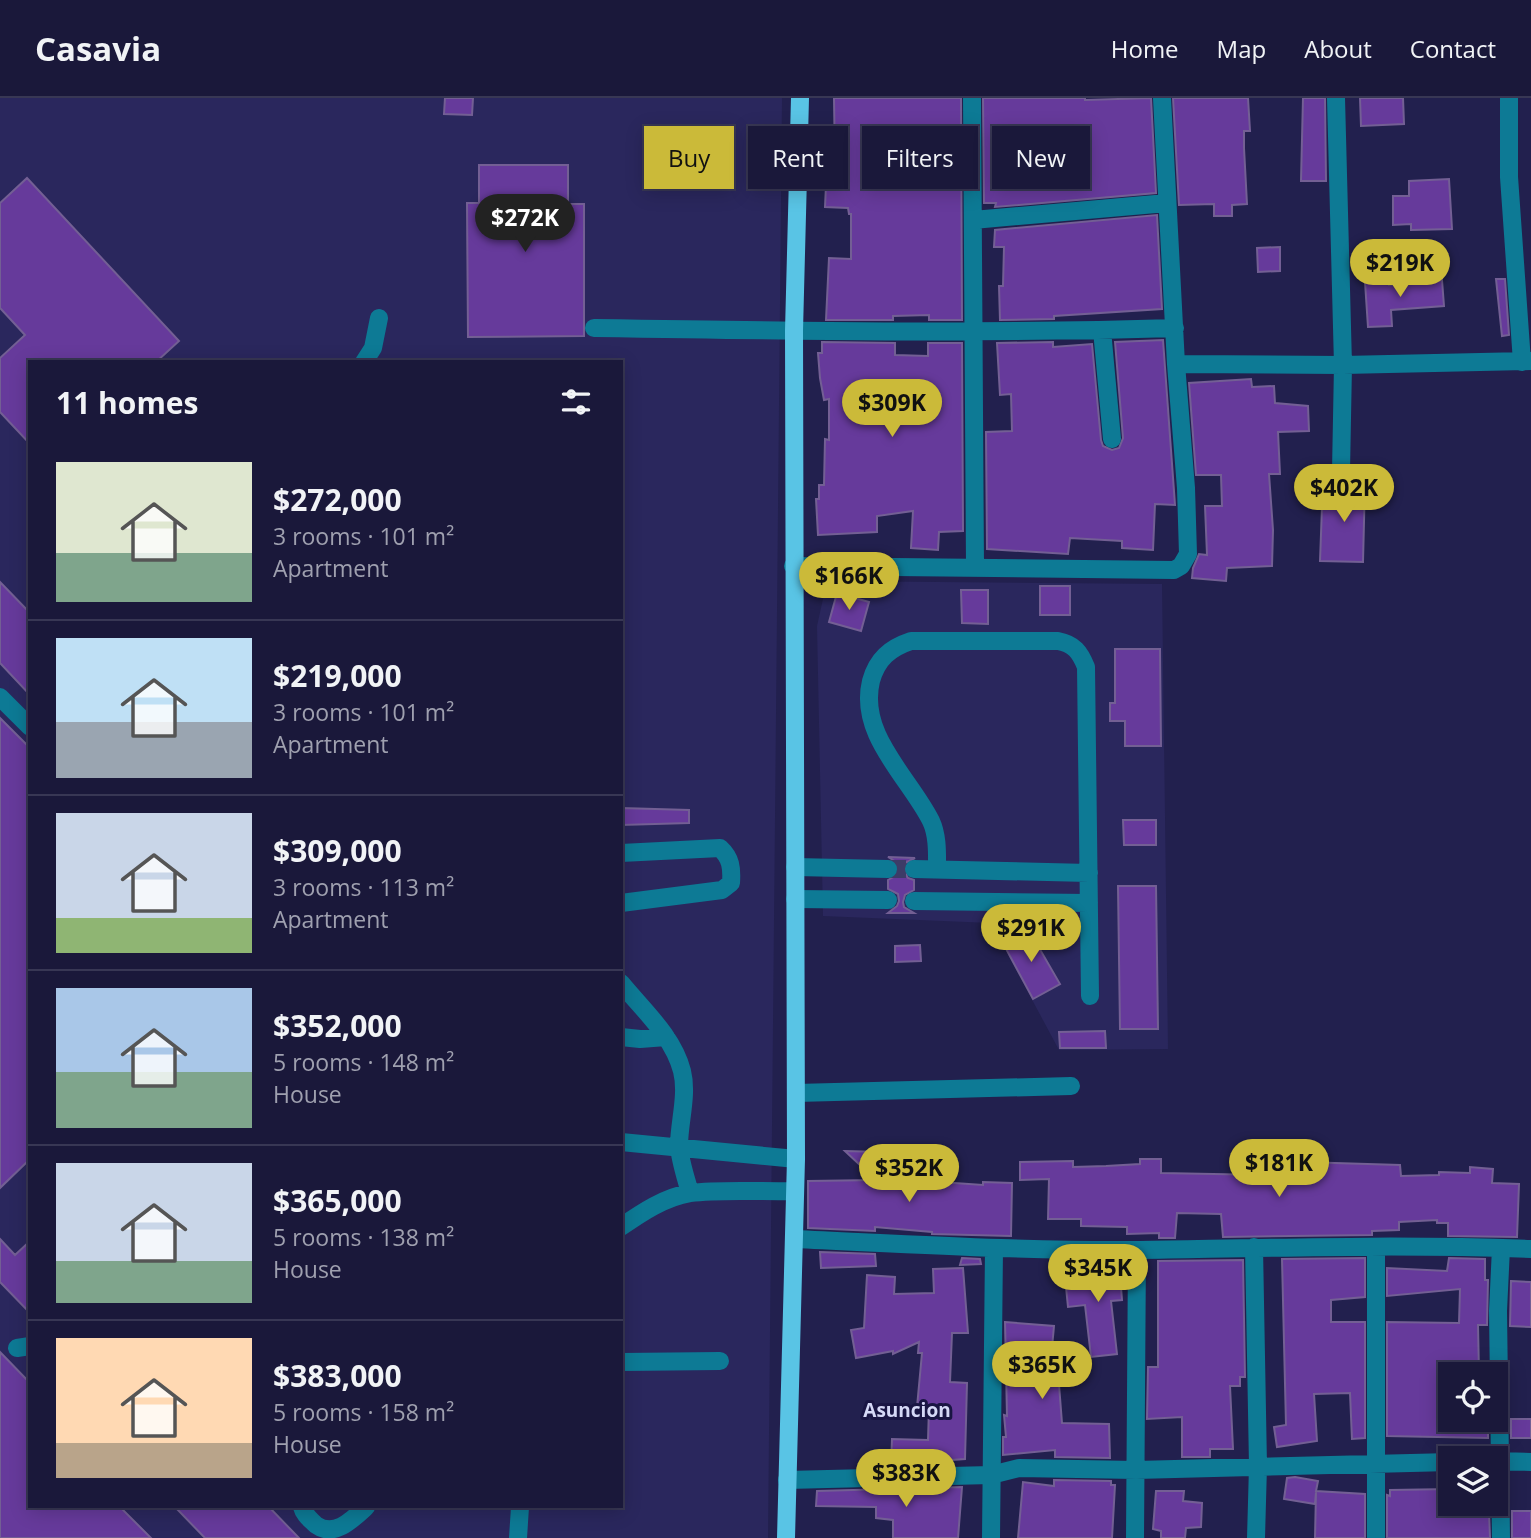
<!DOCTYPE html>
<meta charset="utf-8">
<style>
body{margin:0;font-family:"Open Sans",sans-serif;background:#232142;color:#f1f3f6;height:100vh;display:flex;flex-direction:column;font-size:26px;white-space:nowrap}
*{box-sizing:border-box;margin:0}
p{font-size:23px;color:#9fa0af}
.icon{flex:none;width:38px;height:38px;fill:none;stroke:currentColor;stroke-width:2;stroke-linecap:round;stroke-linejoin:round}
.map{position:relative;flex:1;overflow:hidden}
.drawer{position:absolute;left:28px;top:262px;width:595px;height:1148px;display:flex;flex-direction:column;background:#1a183a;border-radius:0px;box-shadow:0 4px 18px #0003,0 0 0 2px #383754}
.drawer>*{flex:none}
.banner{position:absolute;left:644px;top:28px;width:665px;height:63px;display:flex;gap:14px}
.fabs{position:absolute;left:1438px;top:1264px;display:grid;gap:14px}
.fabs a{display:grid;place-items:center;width:70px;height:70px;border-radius:0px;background:#1a183a;box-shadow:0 4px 18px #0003,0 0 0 2px #383754;font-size:35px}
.price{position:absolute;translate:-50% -60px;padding:0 16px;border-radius:24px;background:#cbba39;color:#111;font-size:23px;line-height:46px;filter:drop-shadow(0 2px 4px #0008)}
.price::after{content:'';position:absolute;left:50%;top:42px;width:21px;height:16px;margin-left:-10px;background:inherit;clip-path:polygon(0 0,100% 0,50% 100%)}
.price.selected{background:#222;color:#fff}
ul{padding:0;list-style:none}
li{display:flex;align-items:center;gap:21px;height:175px;padding:0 28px}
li+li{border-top:2px solid #383754}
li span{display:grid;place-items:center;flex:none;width:196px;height:140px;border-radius:0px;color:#555}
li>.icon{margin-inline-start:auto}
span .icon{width:84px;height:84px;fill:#fffc;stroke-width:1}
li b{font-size:30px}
h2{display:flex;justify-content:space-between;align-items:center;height:84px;padding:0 28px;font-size:30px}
.chip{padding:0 24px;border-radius:0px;background:#1a183a;box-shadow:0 4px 18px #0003,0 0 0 2px #383754;font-size:24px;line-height:63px}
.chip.selected{background:#cbba39;color:#111}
header{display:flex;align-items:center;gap:42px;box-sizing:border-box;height:98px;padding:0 35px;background:#1a183a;border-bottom:2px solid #383754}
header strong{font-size:33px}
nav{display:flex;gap:38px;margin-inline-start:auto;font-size:24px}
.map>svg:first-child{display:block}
.built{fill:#2a275d;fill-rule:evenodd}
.building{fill:#663a9b;stroke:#735f94;stroke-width:2}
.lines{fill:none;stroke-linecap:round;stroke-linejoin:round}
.minor-tunnel{stroke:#3d3c67;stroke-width:18;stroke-dasharray:18 9;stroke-linecap:butt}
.minor{stroke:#0d7a95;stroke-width:18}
.major{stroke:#59c4e5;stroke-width:18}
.labels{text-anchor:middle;stroke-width:6;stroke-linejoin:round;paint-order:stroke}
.neighbourhood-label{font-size:19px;font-weight:bold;fill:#d5d8f6;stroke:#191543}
</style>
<header>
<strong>Casavia</strong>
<nav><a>Home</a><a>Map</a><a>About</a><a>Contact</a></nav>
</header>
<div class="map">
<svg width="1531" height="1440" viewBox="0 0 1531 1440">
<rect width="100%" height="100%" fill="#22204e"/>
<path class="built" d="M0 0H782L768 1440H0ZM30 264H621V1409H30Z
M827 483 1162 486 1168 951 1059 952 991 825 823 818 817 528Z"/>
<path class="building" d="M445 0H473L472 17 444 16Z
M834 0H961L962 222H929V217L893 218V222H826L829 160 851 161V116H849L848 110 825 109 827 65 835 66Z
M983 0H1085V2L1151 0 1156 95 995 109 996 105H984Z
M1173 0H1248L1250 33H1244V50L1247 106 1232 107V118H1214V106L1179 107Z
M1303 0H1325L1326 83H1301Z
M1360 0H1403L1404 26 1361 28Z
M479 67H568V106H584V238L468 239 467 105H479Z
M27 80 179 243 156 264H30V346L0 314V260L25 237 0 210V105Z
M1449 81 1452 131 1411 132V126L1393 127V98H1409V83Z
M1157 117 1162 211 1054 218V221L1000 222 999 188H1003L1004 149H994L995 132Z
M1280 149V173L1258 174 1257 150Z
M1496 181H1505L1509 237 1502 238Z
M1442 182 1444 208 1391 212 1392 228 1368 229 1365 184 1389 183V187Z
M1163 242 1175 407 1155 406 1153 452 1122 450V443L1070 440 1068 456 987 451 986 334 1012 333 1011 296 1000 297 997 245 1053 244V249L1092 246 1101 342 1103 348 1112 352 1119 350 1123 340 1115 244Z
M822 244 895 245V257L928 258V245H962L963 433 939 434 938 452 911 450 913 413 877 418V434L818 437 816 401H819V387H824L825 341 829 342V301L824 302 820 280 818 255H822Z
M1251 281 1252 289 1274 288 1275 305 1308 308 1309 333 1278 334 1280 376H1269L1273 432 1272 468 1227 470 1226 483 1192 480 1193 470 1199 456 1207 457 1205 408H1222L1221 377H1196L1189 285Z
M1348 382 1365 383 1363 464 1320 463 1322 409H1336V383Z
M0 484 30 515V597L0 565Z
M1040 488H1070V517H1040Z
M961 492H988V526L962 525Z
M837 495 869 504 861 533 829 524Z
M1115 551H1160L1161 648H1125V623H1110V605H1115Z
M0 620 30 650V1061L0 1090Z
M621 710 689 712V725L621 727Z
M1123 722H1156V747H1124Z
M888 759 915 760 905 765 903 771 908 780 914 782V792L905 797 903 804 904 809 914 815H888L897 808 899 803 898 796 888 791V782L897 777 899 771 898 765Z
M1118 788H1156L1158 931H1120Z
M1027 829 1060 886 1033 901 1004 847 1012 843 1009 839Z
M920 847 921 863 895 864V848Z
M1105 933 1106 950H1060L1059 934Z
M845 1053 881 1054 882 1076 926 1080V1083L983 1087V1084L1012 1085 1011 1138 932 1136V1134L875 1129V1133L808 1130V1083L876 1082Z
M1266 1056 1302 1060V1064L1400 1067 1401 1078 1439 1077V1074L1470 1075V1069L1493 1071 1492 1085 1519 1086 1517 1139 1448 1138V1125H1437V1122L1399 1124V1132L1372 1133V1137L1223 1139 1221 1116 1177 1115 1175 1140H1159V1135L1127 1136V1129L1081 1128V1121H1048L1049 1081 1020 1082V1064L1073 1063V1069L1106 1068 1140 1066V1061H1161V1075L1265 1077Z
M0 1141 15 1157 30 1143V1215L0 1184Z
M820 1154 875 1156 876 1168 821 1170Z
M962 1160 980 1161 981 1166 960 1167Z
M1365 1160V1199L1331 1202V1224H1365V1340L1352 1341 1350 1295 1314 1296 1317 1343 1277 1349 1274 1329 1286 1327 1282 1161Z
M1449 1160 1485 1161V1182H1488L1487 1227H1478L1479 1276H1451V1321H1488V1340L1387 1338V1224L1459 1225 1460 1191 1387 1198V1170L1447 1173Z
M1243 1162 1245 1279H1240V1288H1230L1233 1351H1210V1359H1182V1319L1147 1321 1148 1269H1158V1163Z
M1119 1164 1122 1202 1111 1203 1117 1256 1091 1259 1085 1207 1068 1209 1065 1179 1092 1176 1091 1166Z
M963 1170 968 1235H952L950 1284 967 1285 965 1361 924 1364V1367L891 1368 892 1341 928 1342 929 1310 917 1309 922 1255H918L919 1244 893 1256V1253L856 1260 851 1232 864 1230 867 1177 895 1179 894 1196 934 1195 933 1171Z
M1511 1183 1531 1184V1229L1510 1228Z
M1005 1224 1054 1228 1051 1261H1057L1062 1325 1109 1326 1110 1360 1055 1359V1352L1003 1357V1339H1006L1004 1317 1007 1318Z
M0 1254 30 1285V1409H120L151 1440H0Z
M1511 1321H1531V1340H1511Z
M1295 1379 1318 1383 1316 1393 1365 1396V1440H1315L1316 1394 1315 1406 1284 1401 1287 1380Z
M1054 1382 1111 1383V1387H1115L1112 1440H1018L1023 1384 1054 1388Z
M962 1389 958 1440H893V1422L876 1420V1409L816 1408 817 1393Z
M1451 1391V1405H1477V1413H1489L1490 1440H1387V1397L1390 1398V1392Z
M1156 1393H1184L1183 1403 1202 1405 1201 1429 1186 1430 1185 1440H1161V1433L1153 1431Z
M175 1409H269L299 1440H205Z
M1512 1413H1531V1440H1512Z"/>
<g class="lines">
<path class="minor-tunnel" d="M888 771H914"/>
<path class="minor" d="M972 0 975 469
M1336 0 1343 267 1531 263
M1509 0V79L1522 264
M973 122 1167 105
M594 230C788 233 981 236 1175 230
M1102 232 1112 341
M364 264 373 250 379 220
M1176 266 1343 267 1341 373
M793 468 1174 472 1181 468 1188 456 1186 390 1176 266 1162 0
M0 599 30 629
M621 755 720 750C731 760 732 770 731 785L722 792 621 805
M795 769 888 771
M914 771 1089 775
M937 771C937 756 938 738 931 723 909 679 858 637 871 583 877 561 890 550 911 543H1058C1074 546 1080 554 1086 569L1090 898
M795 801 888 802
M914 803 1089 805
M621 885C643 912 673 938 682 973 688 997 679 1024 679 1048 680 1063 686 1080 690 1095
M621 939 640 941 666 939
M796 995 1071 988
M621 1044 796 1061
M621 1129C641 1115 665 1099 690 1095 722 1091 762 1094 795 1093
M794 1141C909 1146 1024 1153 1139 1152 1269 1150 1400 1146 1531 1151
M1254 1149 1258 1368 1256 1440
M17 1250 30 1248
M621 1264 720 1263
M1496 1363 1531 1364
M787 1382 991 1377 1019 1370 1136 1372 1451 1364
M302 1409C304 1417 310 1421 316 1427 334 1440 352 1422 366 1409
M518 1440 520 1409
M991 1440 994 1150
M1135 1440 1137 1152
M1376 1440V1149
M1501 1440 1498 1213 1501 1150"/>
<path class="major" d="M786 1440 796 1061 794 233 800 0"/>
</g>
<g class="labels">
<g class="neighbourhood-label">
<text x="907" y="1319">Asuncion</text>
</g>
</g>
</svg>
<div class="fabs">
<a><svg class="icon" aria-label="locate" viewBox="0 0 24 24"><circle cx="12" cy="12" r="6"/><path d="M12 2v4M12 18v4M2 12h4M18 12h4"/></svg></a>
<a><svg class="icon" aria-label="layers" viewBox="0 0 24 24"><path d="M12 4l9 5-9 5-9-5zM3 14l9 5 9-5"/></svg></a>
</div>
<b class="price selected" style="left:525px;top:156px">$272K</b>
<b class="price" style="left:1400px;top:201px">$219K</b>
<b class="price" style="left:892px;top:341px">$309K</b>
<b class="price" style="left:1344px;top:426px">$402K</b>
<b class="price" style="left:849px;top:514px">$166K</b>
<b class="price" style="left:1031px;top:866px">$291K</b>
<b class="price" style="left:1279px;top:1101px">$181K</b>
<b class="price" style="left:909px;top:1106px">$352K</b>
<b class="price" style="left:1098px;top:1206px">$345K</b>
<b class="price" style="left:1042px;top:1303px">$365K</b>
<b class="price" style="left:906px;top:1411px">$383K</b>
<div class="banner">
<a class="chip selected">Buy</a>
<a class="chip">Rent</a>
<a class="chip">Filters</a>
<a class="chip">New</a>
</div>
<section class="drawer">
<h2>11 homes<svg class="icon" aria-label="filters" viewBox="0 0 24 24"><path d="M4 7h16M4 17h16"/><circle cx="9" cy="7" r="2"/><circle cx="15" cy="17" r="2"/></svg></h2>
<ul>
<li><span style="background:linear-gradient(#dfe7d0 65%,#7fa58c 0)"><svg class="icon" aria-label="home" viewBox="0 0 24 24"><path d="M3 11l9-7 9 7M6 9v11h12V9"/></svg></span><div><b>$272,000</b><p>3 rooms · 101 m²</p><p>Apartment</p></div></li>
<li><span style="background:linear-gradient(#bfe0f5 60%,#9aa5b1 0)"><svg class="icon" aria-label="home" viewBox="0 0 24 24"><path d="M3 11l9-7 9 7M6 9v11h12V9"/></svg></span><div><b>$219,000</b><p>3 rooms · 101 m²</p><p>Apartment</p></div></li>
<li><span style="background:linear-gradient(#c9d6e8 75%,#8fb573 0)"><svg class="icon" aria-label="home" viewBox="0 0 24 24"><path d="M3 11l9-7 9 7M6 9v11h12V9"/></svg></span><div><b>$309,000</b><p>3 rooms · 113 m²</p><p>Apartment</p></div></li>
<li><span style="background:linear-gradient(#a9c7e8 60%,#7fa58c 0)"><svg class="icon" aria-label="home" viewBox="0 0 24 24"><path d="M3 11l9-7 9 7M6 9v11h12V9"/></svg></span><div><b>$352,000</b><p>5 rooms · 148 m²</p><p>House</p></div></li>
<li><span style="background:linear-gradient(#c9d6e8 70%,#7fa58c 0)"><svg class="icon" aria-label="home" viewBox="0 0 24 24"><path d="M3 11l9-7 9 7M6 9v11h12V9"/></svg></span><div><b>$365,000</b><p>5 rooms · 138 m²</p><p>House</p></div></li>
<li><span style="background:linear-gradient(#ffd9b3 75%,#b9a48a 0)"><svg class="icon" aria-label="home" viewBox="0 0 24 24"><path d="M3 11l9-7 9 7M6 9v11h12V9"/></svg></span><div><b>$383,000</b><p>5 rooms · 158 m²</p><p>House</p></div></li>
</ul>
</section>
</div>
